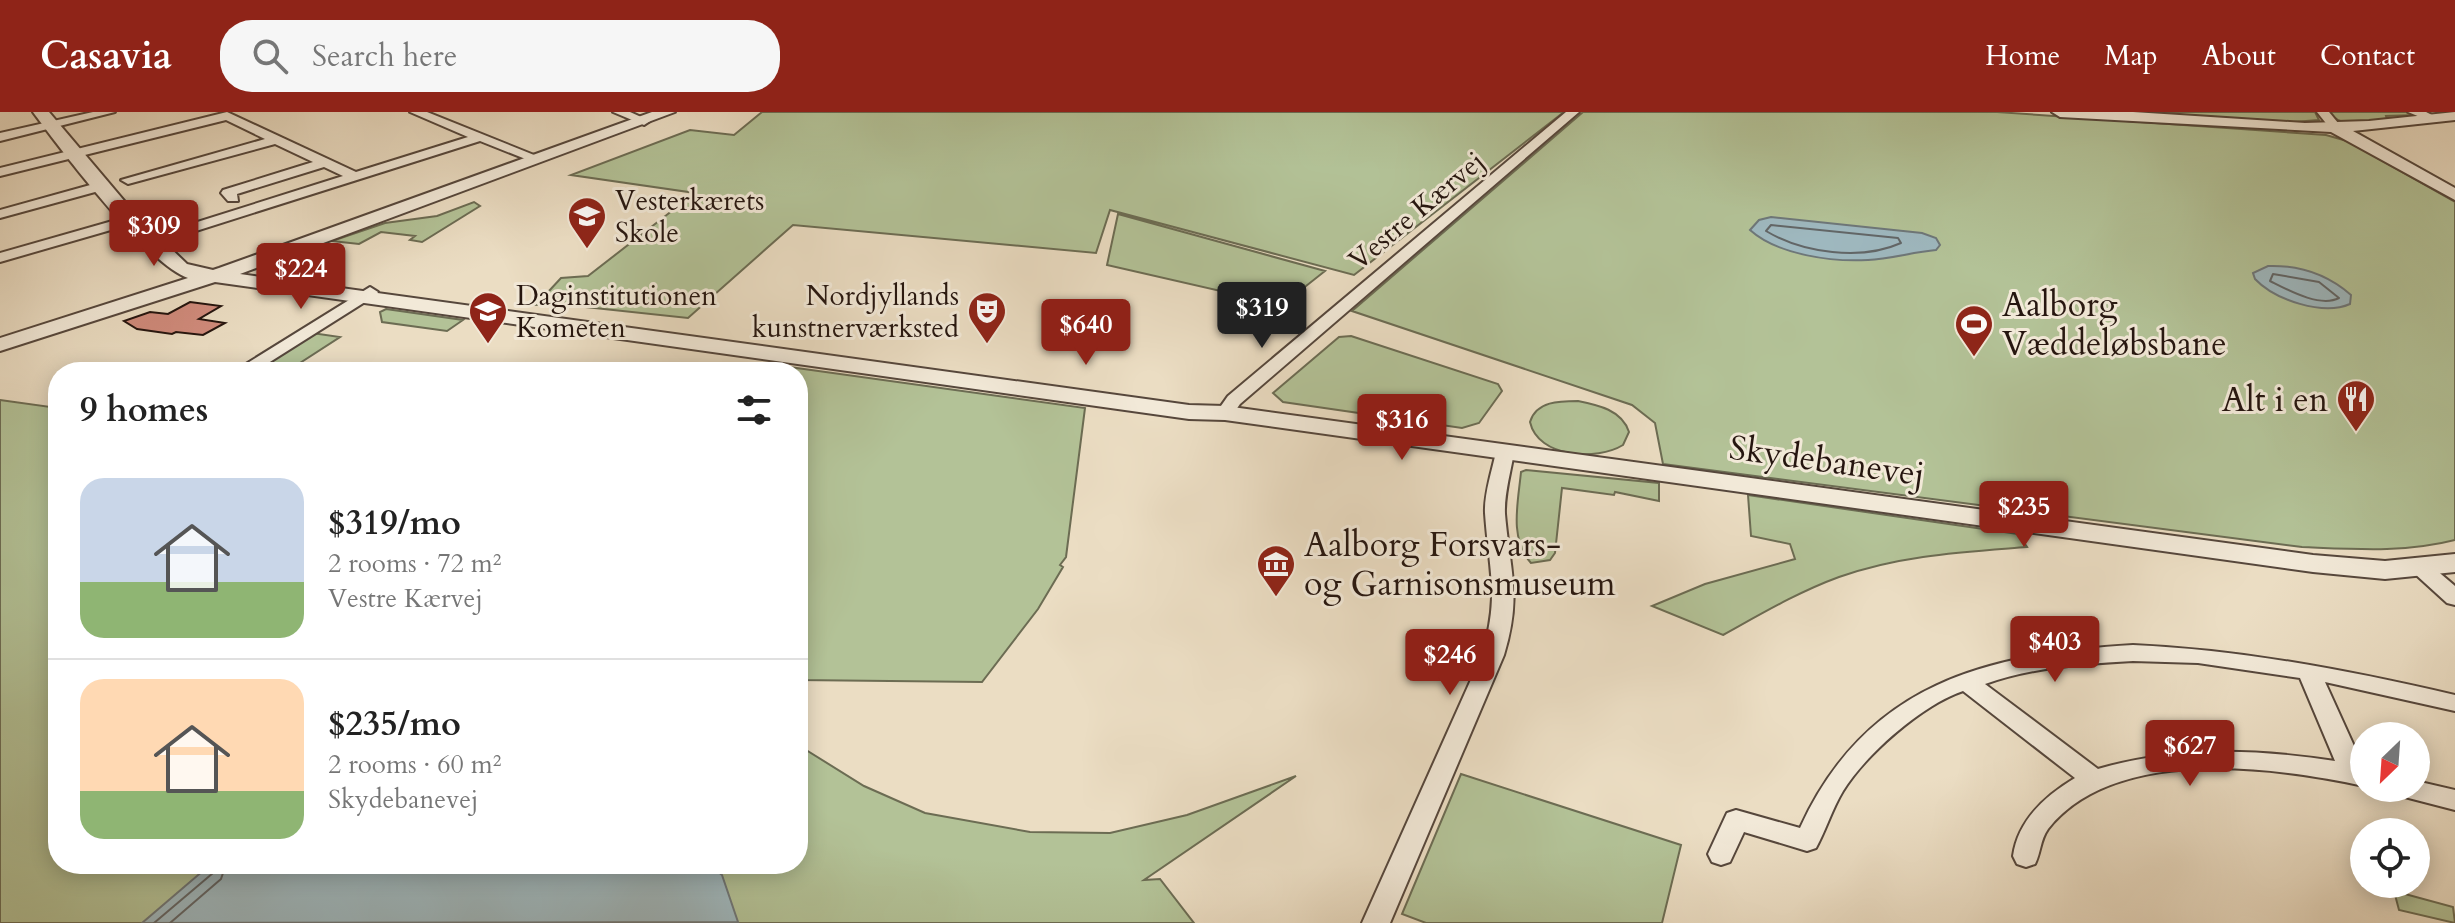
<!DOCTYPE html>
<meta charset="utf-8">
<style>
body{margin:0;font-family:Cardo,serif;background:#f6f6f6;color:#222;height:100vh;display:flex;flex-direction:column;font-size:30px;white-space:nowrap}
*{box-sizing:border-box;margin:0}
p{font-size:26px;color:#767676}
.icon{flex:none;width:44px;height:44px;fill:none;stroke:currentColor;stroke-width:2;stroke-linecap:round;stroke-linejoin:round}
.map{position:relative;flex:1;overflow:hidden}
.details{position:absolute;left:48px;top:250px;width:760px;height:512px;display:flex;flex-direction:column;background:#fff;border-radius:32px;box-shadow:0 4px 20px #0003}
.details>*{flex:none}
.needle{width:52px;rotate:205deg}
.tools{position:absolute;left:2350px;top:610px;display:grid;gap:16px}
.tools a{display:grid;place-items:center;width:80px;height:80px;border-radius:50%;background:#fff;box-shadow:0 4px 20px #0003;font-size:40px}
.price{position:absolute;translate:-50% -68px;padding:0 18px;border-radius:8px;background:#8f2418;color:#fff;font-size:26px;line-height:52px;filter:drop-shadow(0 2px 4px #0008)}
.price::after{content:'';position:absolute;left:50%;top:48px;width:24px;height:18px;margin-left:-12px;background:inherit;clip-path:polygon(0 0,100% 0,50% 100%)}
.price.on{background:#222;color:#fff}
ul{padding:0;list-style:none}
li{display:flex;align-items:center;gap:24px;height:200px;padding:0 32px}
li+li{border-top:2px solid #e0e0e0}
li span{display:grid;place-items:center;flex:none;width:224px;height:160px;border-radius:24px;color:#555}
li>.icon{margin-inline-start:auto}
span .icon{width:96px;height:96px;fill:#fffc;stroke-width:1}
li b{font-size:34px}
h2{display:flex;justify-content:space-between;align-items:center;height:96px;padding:0 32px;font-size:34px}
header{display:flex;align-items:center;gap:48px;box-sizing:border-box;height:112px;padding:0 40px;background:#8f2418;color:#fff}
header strong{font-size:38px}
nav{display:flex;gap:44px;margin-inline-start:auto;font-size:28px}
.search{width:560px;height:72px;background:#f6f6f6;display:flex;align-items:center;gap:20px;box-sizing:border-box;padding:0 28px;border-radius:32px;color:#767676;font-size:30px}
.map>svg:first-child{display:block}
.green{fill:#b3c297;stroke:#6c6c53;stroke-width:2}
.water{fill:#9eb8bf;stroke:#6e7779;stroke-width:2}
.lines{fill:none;stroke-linecap:round;stroke-linejoin:round}
.shore{stroke:#626667;stroke-width:2}
.building{fill:#d08b7c;stroke:#25150f;stroke-width:2}
.minor-casing{stroke:#56473c;stroke-width:4}
.tertiary-casing{stroke:#56473c;stroke-width:4}
.minor{fill:#f2e9d8;fill-rule:evenodd}
.tertiary{fill:#f2e9d8;fill-rule:evenodd}
.labels{text-anchor:middle;stroke-width:6;stroke-linejoin:round;paint-order:stroke}
.far-poi-label{font-size:28px;fill:#25150f;stroke:#f2e9d8;text-anchor:start}
.far-street-label{font-size:28px;fill:#25150f;stroke:#f2e9d8}
.poi-label{font-size:34px;fill:#25150f;stroke:#f2e9d8;text-anchor:start}
.street-label{font-size:34px;fill:#25150f;stroke:#f2e9d8}
</style>
<header>
<strong>Casavia</strong>
<div class="search"><svg class="icon" aria-label="search" viewBox="0 0 24 24"><circle cx="10" cy="10" r="6"/><path d="M15 15l6 6"/></svg>Search here</div>
<nav><a>Home</a><a>Map</a><a>About</a><a>Contact</a></nav>
</header>
<div class="map">
<svg width="2455" height="811" viewBox="0 0 2455 811">
<rect width="100%" height="100%" fill="#ebddc3"/>
<filter id="stains"><feTurbulence type="fractalNoise" baseFrequency=".0025" numOctaves="4"/><feColorMatrix values="0 0 0 0 .2 0 0 0 0 .09 0 0 0 0 .02 0 0 0 .5 -.17"/></filter>
<radialGradient id="worn" r=".72"><stop offset=".6" stop-color="#630" stop-opacity="0"/><stop offset="1" stop-color="#630" stop-opacity=".3"/></radialGradient>
<path class="green" d="M762 0H1564L1354 163 1110 98 1096 141 793 113 688 206 557 192 536 193 561 166 588 164 695 81 571 63 690 18 734 23Z
M1583 0H1997L2326 23 2347 29 2455 90V428C2405 441 2353 437 2302 435L1663 352 1655 311 1632 293 1352 199Z
M2138 0H2315L2319 8 2293 10Z
M2329 0H2409L2418 3 2386 4 2387 7C2368 9 2342 19 2329 0Z
M474 90 480 94 422 130 410 128 415 124 381 120 359 132 332 129 385 111 437 104Z
M1118 102 1325 159 1282 193 1107 153Z
M386 197 463 208 447 219 382 210 380 200Z
M312 221 340 225 286 260 255 256Z
M1351 224 1498 272 1502 279 1479 311 1462 316 1283 290 1273 281 1339 225Z
M768 252 1085 296 1066 445 1060 453 1063 455 1038 497 982 570 798 568V260H765Z
M0 288 58 296V752H798V633L864 674 925 701 1030 720 1110 721 1187 703 1296 664 1144 768 1160 767 1194 811H0Z
M1578 289C1598 293 1622 298 1629 320L1623 333C1597 349 1538 346 1530 310 1536 289 1560 289 1578 289Z
M1526 358 1659 371V389L1615 380 1614 383 1562 376 1555 441 1550 448 1531 451C1509 426 1518 391 1521 360Z
M1748 383 2018 422 2027 435C1964 440 1900 443 1839 465 1798 480 1761 502 1723 523L1652 494 1705 472 1795 447 1790 432 1751 424Z
M1461 662 1681 733 1662 811H1426L1402 802Z
M2394 779 2453 795 2455 811 2399 798Z"/>
<path class="water" d="M1771 105 1922 121 1936 126 1940 133 1936 138C1913 140 1890 147 1868 148 1832 150 1778 143 1750 118L1759 108Z
M2268 154C2299 153 2328 163 2351 183L2350 192C2323 204 2275 188 2255 167L2253 161Z
M211 752H708L722 763 738 810 142 811Z"/>
<g class="lines">
<path class="shore" d="M1771 113 1898 126 1901 131C1861 149 1803 141 1766 119Z
M2273 162 2319 170 2339 186C2320 196 2288 178 2270 169Z
M154 811 213 761 216 752
M170 811 221 767 226 752"/>
</g>
<path class="building" d="M190 190 221 194 199 207 225 211 203 223 176 220 172 222 137 217 124 209 150 200 168 202Z"/>
<g class="lines">
<g class="minor-casing">
<path id="minor" d="M93 0H115L0 29V21Z
M227 0 356 60 468 25 410 0H427L544 47 533 50 480 29 177 125 172 124V118L343 64 324 55 237 82 238 89H228L221 81 223 78 313 50 275 32 128 72 121 68 265 27 226 8 0 64V56Z
M613 0H630L650 9 644 13Z
M1566 0H1579L1240 292 1231 305H1219L1216 301 1228 284Z
M2317 0H2329L2343 17 2341 20H2333Z
M2408 0H2426L2438 6 2432 10Z
M101 70 106 71V77L0 106V98Z
M130 104 137 108 135 111 0 150V141Z
M370 175 378 180 376 183 254 260H233Z
M1505 334 1514 340C1511 359 1504 382 1505 402 1510 460 1522 483 1504 543L1390 811H1362L1482 543C1500 483 1489 460 1485 401 1484 382 1492 359 1496 340Z
M2421 449 2428 451 2455 474V493L2447 491 2414 461 2411 456 2414 451Z
M2133 533C2243 538 2347 558 2455 583V599L2325 570 2364 656V674C2272 654 2114 634 2048 717 2040 728 2041 740 2035 752L2026 755 2017 752 2013 744C2018 708 2045 684 2075 666L1963 579C1922 593 1866 642 1843 679 1832 697 1826 718 1816 736L1807 739 1744 720 1730 750 1721 753 1712 750 1708 742 1727 701 1736 698 1800 716C1866 571 1986 542 2133 533ZM2133 549 2198 551 2300 566 2335 649C2256 637 2176 634 2098 657L1985 572C2033 555 2082 552 2133 549Z
M2416 669 2455 678V698L2397 683 2393 676H2416Z"/>
</g>
<g class="tertiary-casing">
<path id="tertiary" d="M33 0H49L137 104 187 152 213 158 219 156 652 0H675L240 162 1189 293 1225 294 2313 443 2385 449 2455 442V460L2385 467 2313 460 1225 308 1189 307 215 170 0 239V226L188 166C147 152 61 38 33 0Z
M2052 0H2133L2305 11 2369 9 2455 0V8L2353 19 2455 76V88L2331 20 2060 5Z"/>
</g>
<use href="#minor" class="minor"/>
<use href="#tertiary" class="tertiary"/>
</g>
<defs>
<g id="school-pin" transform="scale(2)"><path d="M0 17L-7.5 6A9.5 9.5 0 1 1 7.5 6Z" fill="#8f2418" stroke="#f2e9d8"/><path d="M0-5L7-2L0 1L-7-2ZM-4 1L0 2.5L4 1V4Q0 6-4 4Z" fill="#fff"/></g>
<g id="theatre-pin" transform="scale(2)"><path d="M0 17L-7.5 6A9.5 9.5 0 1 1 7.5 6Z" fill="#8f2418" stroke="#f2e9d8"/><path d="M-5-5.5Q0-4 5-5.5V0Q5 5 0 6Q-5 5-5 0ZM-3.3-2.5H-1v1.5H-3.3ZM1-2.5H3.3v1.5H1ZM-2.8 1Q0 5.5 2.8 1Z" fill="#fff"/></g>
<g id="stadium-pin" transform="scale(2)"><path d="M0 17L-7.5 6A9.5 9.5 0 1 1 7.5 6Z" fill="#8f2418" stroke="#f2e9d8"/><path d="M0-5a6.5 5 0 1 0 0 10a6.5 5 0 1 0 0-10ZM-3.5-1.8h7v3.6h-7Z" fill="#fff"/></g>
<g id="restaurant-pin" transform="scale(2)"><path d="M0 17L-7.5 6A9.5 9.5 0 1 1 7.5 6Z" fill="#8f2418" stroke="#f2e9d8"/><path d="M-5-6h1v4h1v-4h1v4h1v-4h1v5L-1.5 .5V6h-2V.5L-5-1ZM5-6V6H3V1.5H1.5Q1.5-4 5-6Z" fill="#fff"/></g>
<g id="museum-pin" transform="scale(2)"><path d="M0 17L-7.5 6A9.5 9.5 0 1 1 7.5 6Z" fill="#8f2418" stroke="#f2e9d8"/><path d="M0-6L6-3V-2H-6V-3ZM-5-1h2V3h-2ZM-1-1h2V3h-2ZM3-1h2V3H3ZM-6 4H6V6H-6Z" fill="#fff"/></g>
</defs>
<g fill-rule="evenodd">
<use href="#school-pin" x="587" y="104"/>
<use href="#school-pin" x="488" y="199"/>
<use href="#theatre-pin" x="987" y="199"/>
<use href="#stadium-pin" x="1974" y="212"/>
<use href="#restaurant-pin" x="2356" y="287"/>
<use href="#museum-pin" x="1276" y="452"/>
</g>
<g class="labels">
<g class="far-poi-label">
<text x="615" y="98">Vesterkærets<tspan x="615" dy="32">Skole</tspan></text>
<text x="516" y="193">Daginstitutionen<tspan x="516" dy="32">Kometen</tspan></text>
<text x="959" y="193" text-anchor="end">Nordjyllands<tspan x="959" dy="32">kunstnerværksted</tspan></text>
</g>
<g class="far-street-label">
<text transform="translate(1416 98) rotate(-40)" y="10">Vestre Kærvej</text>
</g>
<g class="poi-label">
<text x="2002" y="204">Aalborg<tspan x="2002" dy="39">Væddeløbsbane</tspan></text>
<text x="2328" y="299" text-anchor="end">Alt i en</text>
<text x="1304" y="444">Aalborg Forsvars-<tspan x="1304" dy="39">og Garnisonsmuseum</tspan></text>
</g>
<g class="street-label">
<text transform="translate(1827 348) rotate(8)" y="12">Skydebanevej</text>
</g>
</g>
<rect width="100%" height="100%" filter="url(#stains)"/>
<rect width="100%" height="100%" fill="url(#worn)"/>
</svg>
<div class="tools">
<a><svg class="needle" viewBox="-14 -14 28 28"><path d="M0-13l5 13h-10z" fill="#e53935"/><path d="M0 13l5-13h-10z" fill="#767676"/></svg></a>
<a><svg class="icon" aria-label="locate" viewBox="0 0 24 24"><circle cx="12" cy="12" r="6"/><path d="M12 2v4M12 18v4M2 12h4M18 12h4"/></svg></a>
</div>
<b class="price" style="left:154px;top:156px">$309</b>
<b class="price" style="left:301px;top:199px">$224</b>
<b class="price on" style="left:1262px;top:238px">$319</b>
<b class="price" style="left:1086px;top:255px">$640</b>
<b class="price" style="left:1402px;top:350px">$316</b>
<b class="price" style="left:2024px;top:437px">$235</b>
<b class="price" style="left:2055px;top:572px">$403</b>
<b class="price" style="left:1450px;top:585px">$246</b>
<b class="price" style="left:2190px;top:676px">$627</b>
<section class="details">
<h2>9 homes<svg class="icon" aria-label="filters" viewBox="0 0 24 24"><path d="M4 7h16M4 17h16"/><circle cx="9" cy="7" r="2"/><circle cx="15" cy="17" r="2"/></svg></h2>
<ul>
<li><span style="background:linear-gradient(#c9d6e8 65%,#8fb573 0)"><svg class="icon" aria-label="home" viewBox="0 0 24 24"><path d="M3 11l9-7 9 7M6 9v11h12V9"/></svg></span><div><b>$319/mo</b><p>2 rooms · 72 m²</p><p>Vestre Kærvej</p></div></li>
<li><span style="background:linear-gradient(#ffd9b3 70%,#8fb573 0)"><svg class="icon" aria-label="home" viewBox="0 0 24 24"><path d="M3 11l9-7 9 7M6 9v11h12V9"/></svg></span><div><b>$235/mo</b><p>2 rooms · 60 m²</p><p>Skydebanevej</p></div></li>
</ul>
</section>
</div>
